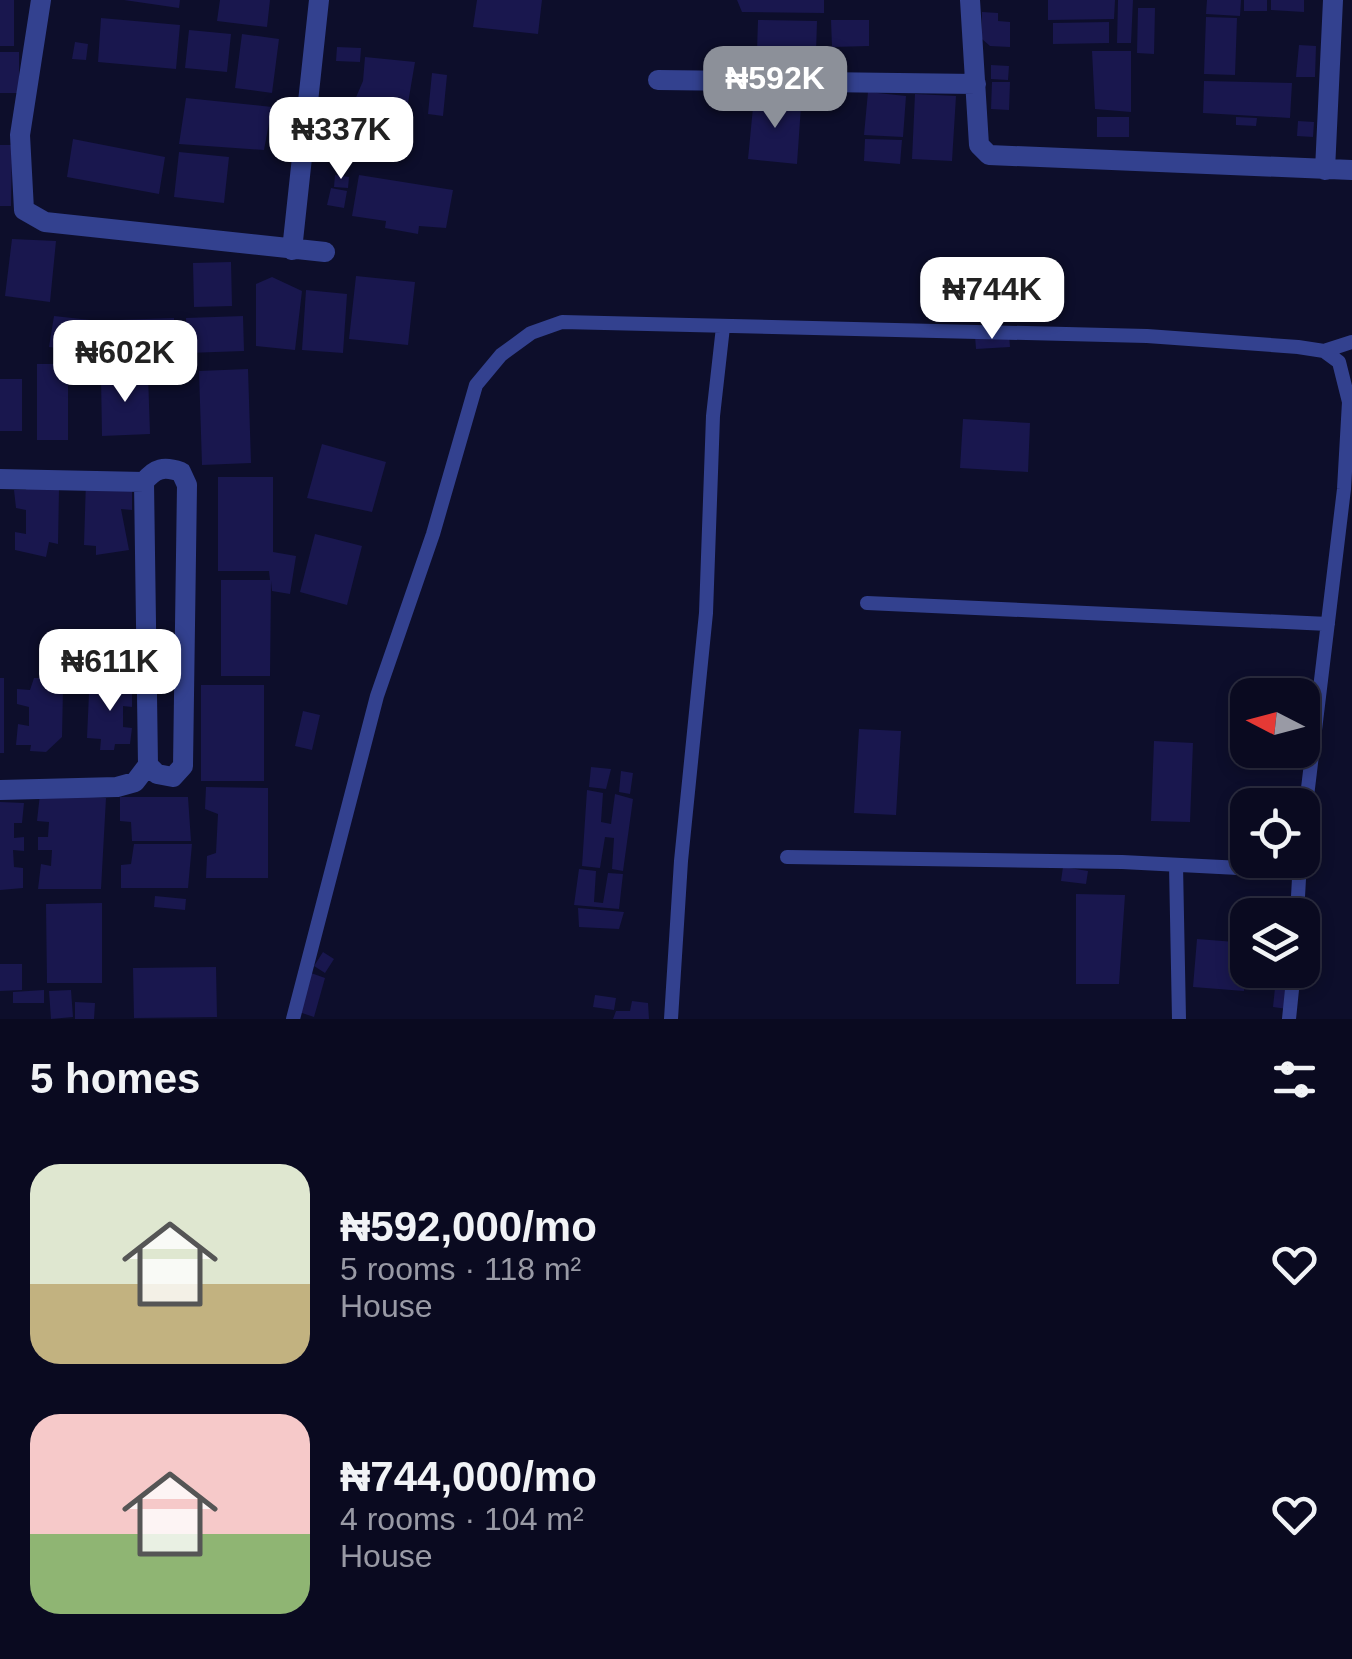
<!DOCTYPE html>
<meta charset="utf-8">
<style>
body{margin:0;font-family:Helvetica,sans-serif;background:#18182d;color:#f1f3f6;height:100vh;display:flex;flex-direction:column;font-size:38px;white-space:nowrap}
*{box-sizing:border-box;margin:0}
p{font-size:32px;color:#999aa5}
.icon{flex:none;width:55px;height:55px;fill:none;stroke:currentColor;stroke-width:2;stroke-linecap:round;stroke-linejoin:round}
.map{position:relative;height:1019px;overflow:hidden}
.side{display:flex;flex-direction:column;background:#0a0a20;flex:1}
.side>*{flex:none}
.needle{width:65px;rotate:276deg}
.buttons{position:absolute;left:1230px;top:678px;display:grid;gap:20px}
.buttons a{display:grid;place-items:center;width:90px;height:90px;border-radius:20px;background:#0a0a20;box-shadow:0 5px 15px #0003,0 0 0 2px #2a2b3e;font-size:50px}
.price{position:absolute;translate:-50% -85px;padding:0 22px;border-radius:20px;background:#fff;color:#222;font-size:32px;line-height:65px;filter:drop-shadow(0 2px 5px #0008)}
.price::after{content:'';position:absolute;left:50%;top:60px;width:30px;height:22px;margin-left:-15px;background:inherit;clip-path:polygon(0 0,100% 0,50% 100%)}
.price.on{background:#8c9099;color:#fff}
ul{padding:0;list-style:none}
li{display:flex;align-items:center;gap:30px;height:250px;padding:0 30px}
li span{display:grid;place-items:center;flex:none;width:280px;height:200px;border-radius:30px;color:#555}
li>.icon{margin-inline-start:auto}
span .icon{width:120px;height:120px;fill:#fffc;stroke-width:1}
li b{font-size:42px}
h2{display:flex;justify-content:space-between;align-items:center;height:120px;padding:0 30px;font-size:42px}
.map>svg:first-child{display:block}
.building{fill:#19174e}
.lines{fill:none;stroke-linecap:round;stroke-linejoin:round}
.service{stroke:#33418f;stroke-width:14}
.minor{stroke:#33418f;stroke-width:20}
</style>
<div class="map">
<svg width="1352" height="1019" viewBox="0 0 1352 1019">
<rect width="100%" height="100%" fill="#0d0e2b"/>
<path class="building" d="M0 0H14V46H0Z
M124 0H180L179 8Z
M220 0H270L267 27 217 21Z
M477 0H542L538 34 473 27Z
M737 0H824V13L742 12Z
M1048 0H1115L1114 19 1048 20Z
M1118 0H1133L1131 43H1117Z
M1207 0H1241L1240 16 1206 14Z
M1244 0H1267V11H1244Z
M1271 0H1304V12L1271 10Z
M1138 8H1155L1154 54 1137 53Z
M982 12 998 13V21L1010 22V47L990 46 982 39Z
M1206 17 1237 18 1235 75 1204 74Z
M101 18 180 25 176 69 98 62Z
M758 20 817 21 816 53 757 51Z
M831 20H869V46L832 47Z
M1109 22V43L1053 44V23Z
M189 30 231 34 227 72 185 68Z
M242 34 279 39 272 93 235 88Z
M75 42 88 44 86 60 72 59Z
M1299 45 1316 46 1315 77H1296Z
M337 47 361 48 360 62 336 61Z
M1092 51H1131V112L1095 109Z
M0 52H19V93H0Z
M365 57 415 62 407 109 354 102 363 81Z
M991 65 1009 66 1008 80 991 79Z
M432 73 447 75 443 116 428 114Z
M1204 81 1292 83 1290 118 1203 113Z
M992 82H1010L1009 110 991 109Z
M868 92 906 96 903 137 864 135Z
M915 94 956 96 952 161 912 159Z
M754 97H782L783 102 801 106 797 164 748 159Z
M186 98 272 107 264 150 179 144Z
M1097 117H1129V137H1097Z
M1236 117 1257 118 1256 126 1236 125Z
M1298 121 1314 122 1313 137 1297 136Z
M73 139 165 157 159 194 67 177Z
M865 139 902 140 900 164 864 161Z
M0 145H12L11 206H0Z
M179 152 229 157 224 203 174 197Z
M335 175 349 177 348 188 334 187Z
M359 175 453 190 446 228 419 226 418 234 385 228 386 221 352 216Z
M331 188 347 191 344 208 327 205Z
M12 239 56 241 50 302 5 296Z
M231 262 232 306 194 307 193 263Z
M356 276 415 282 408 345 349 339Z
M272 277 302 291 295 350 256 346V284Z
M306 290 347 294 343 353 302 350Z
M54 316 108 322 104 354 49 347Z
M243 316 244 351 187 353 186 318Z
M174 318 175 349 119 351 118 320Z
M1009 334 1010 347 976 349 975 336Z
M37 364H68V440H37Z
M248 369 251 463 202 465 199 371Z
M148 374 150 434 102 436 101 376Z
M0 379H22V431H0Z
M963 419 1030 423 1028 472 960 468Z
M322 444 386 462 372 512 307 498Z
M218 477H273V552L296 556 290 594 272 591 271 581 270 676H221V580H270L269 571H218Z
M86 480 132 484V510L121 509 129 550 96 555V546L84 545Z
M28 481 59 489 58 544 49 542 46 557 15 550V532L26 534V510L16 508 14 490H26Z
M315 534 362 546 347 605 300 592Z
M0 678H4V753H0Z
M34 678H47L48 688H63L62 737 46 752 30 751 31 745H16L18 724 29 726V707L17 704V689L30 690Z
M98 680 132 684V707L123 706V727L132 728 130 744H115L114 750H100L101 739 87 738 89 693 100 694Z
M201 685H264V781H201Z
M303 711 320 715 312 750 295 746Z
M859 729 901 731 896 815 854 813Z
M1154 741 1193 743 1190 822 1151 821Z
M591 767 611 769 606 789 589 787Z
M621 771 633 773 630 794 619 792Z
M206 787 268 788V878H206L207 856 216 853 218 814 205 809Z
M587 790 603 793 601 822 611 824 615 794 633 799 623 871 612 869 614 838 605 837 600 868 582 866Z
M40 794 106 798 101 889H38L41 864 51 866 52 850H38V837H48L49 822 37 821Z
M120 797H188L191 841H132L131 822 120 821Z
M0 802 24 803 22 823H14V838L24 837V851L13 850 14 867 23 868V888L0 890Z
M134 844H192L188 888H121V865L131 864Z
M1063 867 1088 871 1086 884 1061 881Z
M579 869 596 871 594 902 603 903 608 873 623 874 619 909 574 905Z
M1076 894 1125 895 1119 984H1076Z
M155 896 186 899 185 910 154 907Z
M102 903V983H47L46 904Z
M578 908 624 912 619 929 579 927Z
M1197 939 1248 943 1244 991 1193 987Z
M323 952 334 959 325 973 314 966Z
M0 964H22V990L0 991Z
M216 967 217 1017 134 1018 133 968Z
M311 973 325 978 314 1017 299 1012Z
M1275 988 1289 990 1287 1009 1273 1007Z
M44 990V1003H13V992Z
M71 990 73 1017 51 1019 49 991Z
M595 995 616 998 614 1010 593 1007Z
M632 1001 648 1003 649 1019H613L616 1011H630Z
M75 1002 95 1003 94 1019H75Z"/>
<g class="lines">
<path class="service" d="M1324 351 1352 342
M867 603 1328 624
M787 857 1122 862 1299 871
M1176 865 1179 1019
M1297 915 1300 860
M293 1019 377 696 433 534 476 385 501 355 531 333 562 322 1147 336 1298 347 1324 351 1339 362 1349 402 1344 489 1302 838
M671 1019 681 861 706 613 713 416 723 327
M1289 1019 1294 970"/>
<path class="minor" d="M41 0 20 135 24 210 45 222 325 252
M970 0 979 145 989 155 1352 170
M658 80 976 84
M1325 170 1333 0
M292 250 319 0
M0 479 144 482 148 765 135 782 117 787 0 790
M144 482C155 468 164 466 181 472L187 485 183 766 173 777 157 774 148 765"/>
</g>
</svg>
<div class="buttons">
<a><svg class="needle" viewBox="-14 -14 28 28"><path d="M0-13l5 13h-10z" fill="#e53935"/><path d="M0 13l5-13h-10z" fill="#999aa5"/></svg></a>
<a><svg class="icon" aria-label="locate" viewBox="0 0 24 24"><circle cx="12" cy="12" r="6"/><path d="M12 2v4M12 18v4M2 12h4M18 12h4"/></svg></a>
<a><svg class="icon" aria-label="layers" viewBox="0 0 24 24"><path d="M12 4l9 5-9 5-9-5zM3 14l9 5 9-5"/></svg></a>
</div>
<b class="price on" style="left:775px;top:131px">₦592K</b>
<b class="price" style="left:341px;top:182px">₦337K</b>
<b class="price" style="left:992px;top:342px">₦744K</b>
<b class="price" style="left:125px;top:405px">₦602K</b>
<b class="price" style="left:110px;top:714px">₦611K</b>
</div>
<section class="side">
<h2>5 homes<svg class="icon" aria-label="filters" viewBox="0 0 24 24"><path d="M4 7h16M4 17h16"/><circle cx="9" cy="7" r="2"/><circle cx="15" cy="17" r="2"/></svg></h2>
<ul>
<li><span style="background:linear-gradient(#dfe7d0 60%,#c2b280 0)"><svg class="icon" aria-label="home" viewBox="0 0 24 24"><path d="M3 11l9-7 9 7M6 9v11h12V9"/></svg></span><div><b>₦592,000/mo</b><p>5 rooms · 118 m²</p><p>House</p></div><svg class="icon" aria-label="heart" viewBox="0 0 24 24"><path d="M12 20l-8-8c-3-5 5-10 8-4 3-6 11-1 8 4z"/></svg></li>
<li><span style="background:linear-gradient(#f6c9c9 60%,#8fb573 0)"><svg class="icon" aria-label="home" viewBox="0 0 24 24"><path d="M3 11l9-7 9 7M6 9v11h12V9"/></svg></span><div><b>₦744,000/mo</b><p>4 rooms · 104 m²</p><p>House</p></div><svg class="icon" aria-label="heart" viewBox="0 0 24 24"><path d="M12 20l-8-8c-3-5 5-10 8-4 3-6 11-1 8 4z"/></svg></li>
</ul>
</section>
